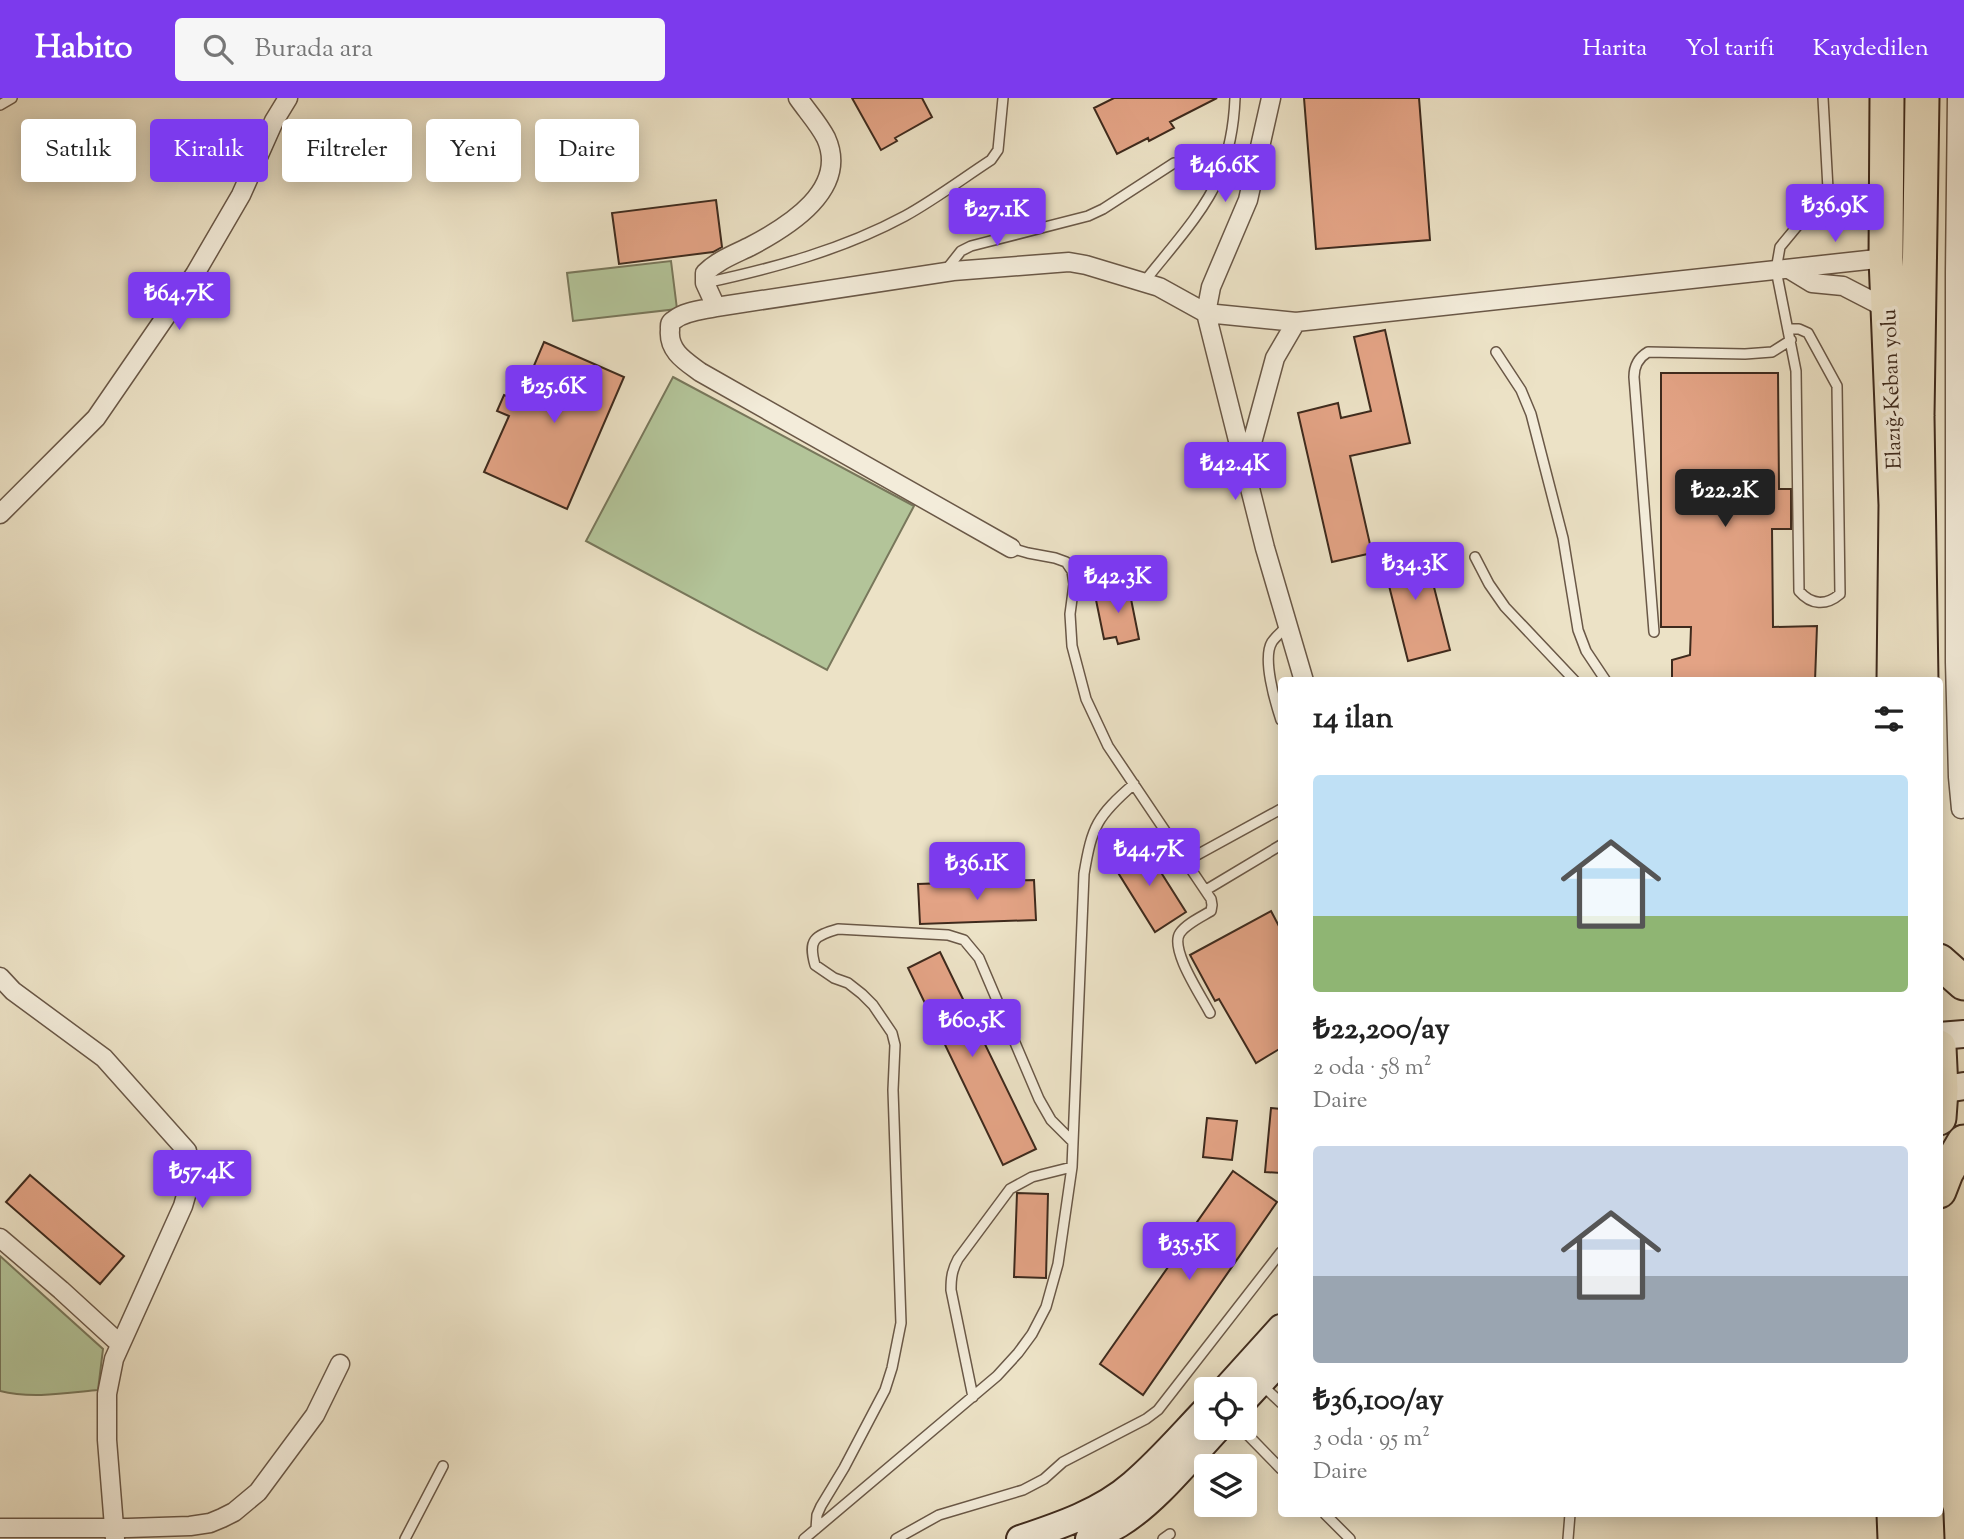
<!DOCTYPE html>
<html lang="tr">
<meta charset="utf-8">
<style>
body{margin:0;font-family:"Sorts Mill Goudy",serif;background:#f6f6f6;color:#222;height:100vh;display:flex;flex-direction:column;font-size:26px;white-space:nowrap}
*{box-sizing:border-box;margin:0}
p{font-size:23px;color:#767676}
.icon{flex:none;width:38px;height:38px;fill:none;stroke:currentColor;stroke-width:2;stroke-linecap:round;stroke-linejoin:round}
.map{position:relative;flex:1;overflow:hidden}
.side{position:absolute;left:1278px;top:579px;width:665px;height:840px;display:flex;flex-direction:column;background:#fff;border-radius:7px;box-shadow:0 4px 18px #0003}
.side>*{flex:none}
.hud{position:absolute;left:21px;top:21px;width:665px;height:63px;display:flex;gap:14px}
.fabs{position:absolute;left:1194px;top:1279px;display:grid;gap:14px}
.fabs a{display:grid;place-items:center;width:63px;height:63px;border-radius:7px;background:#fff;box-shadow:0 4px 18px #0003;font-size:35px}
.price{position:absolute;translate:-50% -60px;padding:0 16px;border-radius:7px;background:#7c3aed;color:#fff;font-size:23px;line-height:46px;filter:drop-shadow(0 2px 4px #0008)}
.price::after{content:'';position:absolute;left:50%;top:42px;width:21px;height:16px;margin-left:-10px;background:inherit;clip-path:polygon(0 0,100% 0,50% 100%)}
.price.current{background:#222;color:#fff}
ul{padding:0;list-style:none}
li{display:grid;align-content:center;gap:14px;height:371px;padding:0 35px}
li span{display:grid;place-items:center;height:217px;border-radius:7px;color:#555}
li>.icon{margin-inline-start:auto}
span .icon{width:126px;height:126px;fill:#fffc;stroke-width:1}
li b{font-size:30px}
h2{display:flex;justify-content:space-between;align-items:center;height:84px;padding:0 35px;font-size:30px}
.chip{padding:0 24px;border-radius:7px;background:#fff;box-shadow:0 4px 18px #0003;font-size:24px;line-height:63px}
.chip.current{background:#7c3aed;color:#fff}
header{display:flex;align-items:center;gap:42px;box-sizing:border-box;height:98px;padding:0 35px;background:#7c3aed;color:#fff}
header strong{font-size:33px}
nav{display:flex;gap:38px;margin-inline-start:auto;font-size:24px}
.search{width:490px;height:63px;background:#f6f6f6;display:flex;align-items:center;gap:18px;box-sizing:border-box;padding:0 24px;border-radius:7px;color:#767676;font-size:26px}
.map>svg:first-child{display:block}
.green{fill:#b3c499;stroke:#78775b;stroke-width:2}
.building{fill:#e3a385;stroke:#3e2a1d;stroke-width:2}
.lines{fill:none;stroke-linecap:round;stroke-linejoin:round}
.lane-casing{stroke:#6a5847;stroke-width:12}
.street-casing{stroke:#6a5847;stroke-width:21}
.secondary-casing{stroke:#3e2a1d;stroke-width:30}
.highway-casing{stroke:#3e2a1d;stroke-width:37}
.lane{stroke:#f3ecda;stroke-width:9}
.street{stroke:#f3ecda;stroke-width:18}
.secondary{stroke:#f3ecda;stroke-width:26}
.highway{stroke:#ece2c6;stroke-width:33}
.labels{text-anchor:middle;stroke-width:7;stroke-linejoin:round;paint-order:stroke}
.street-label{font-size:21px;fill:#3e2a1d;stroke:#f3ecda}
</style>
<header>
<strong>Habito</strong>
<div class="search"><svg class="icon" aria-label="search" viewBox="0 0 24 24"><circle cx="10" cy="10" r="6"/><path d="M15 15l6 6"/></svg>Burada ara</div>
<nav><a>Harita</a><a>Yol tarifi</a><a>Kaydedilen</a></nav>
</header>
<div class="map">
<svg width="1964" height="1441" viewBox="0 0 1964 1441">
<rect width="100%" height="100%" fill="#ece2c6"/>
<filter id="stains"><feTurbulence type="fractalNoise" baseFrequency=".00286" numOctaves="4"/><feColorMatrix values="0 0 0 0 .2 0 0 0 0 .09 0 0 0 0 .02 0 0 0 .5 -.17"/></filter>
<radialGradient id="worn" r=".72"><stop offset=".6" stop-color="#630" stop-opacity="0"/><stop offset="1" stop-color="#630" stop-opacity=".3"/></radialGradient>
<path class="green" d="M671 163 677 211 573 223 567 175Z
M673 279 914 408 827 572 586 443Z
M0 1158 103 1251 98 1292C67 1295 31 1301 0 1293Z"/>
<path class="building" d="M852 0H922L932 19 895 40 897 43 881 52Z
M1114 0H1217L1170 24 1174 30 1149 43 1148 40 1117 56 1094 10Z
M1304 0H1419L1430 142 1316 151Z
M716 102 722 149 713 154 619 166 612 115Z
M1385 232 1410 345 1350 358 1372 455 1332 464 1298 315 1338 305 1341 320 1371 313 1354 239Z
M544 244 624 279 567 411 484 374 509 318 497 313 504 297 519 303Z
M1661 275H1778L1779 391H1791V431H1772L1773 529 1817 528 1815 583H1672V562L1690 557 1691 529H1661Z
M1423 446 1450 552 1408 563 1381 456Z
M1128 486 1139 541 1118 546 1116 539 1104 541 1096 502 1109 499 1107 491Z
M1143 746 1186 814 1155 834 1112 765Z
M1034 782 1036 822 920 826 918 786Z
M1271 813 1281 832V950L1256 965 1219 901 1215 903 1190 857Z
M940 854 1036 1051 1003 1067 908 870Z
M1271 1010 1281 1011V1075L1265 1074Z
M1207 1020 1237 1023 1232 1062 1203 1059Z
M1233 1073 1277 1104 1143 1297 1100 1266 1173 1162 1171 1161Z
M30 1077 124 1158 100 1186 6 1104Z
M1017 1095 1048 1096 1046 1180 1014 1179Z"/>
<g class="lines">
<g class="lane-casing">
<path id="lane" d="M0 7 12 0
M946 172 961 153 971 148 1088 118 1103 111 1174 65
M1144 184C1169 152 1203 116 1219 79 1229 54 1234 27 1235 0
M705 185C774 170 842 152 905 118 934 102 962 81 991 62L998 52 1003 0
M1789 231H1799L1808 235 1837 288 1840 496C1826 508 1811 507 1799 493L1796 273 1776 172 1780 149 1828 91 1823 0
M1496 254 1521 292 1531 316 1563 440 1578 532 1586 553 1606 583
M1011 450 1028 455 1055 460 1066 464 1072 473 1074 486 1070 516 1072 548 1086 601 1108 648 1211 801 1212 807 1211 813C1201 819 1186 826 1180 835 1169 851 1202 899 1210 915
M1475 459 1489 486 1505 509 1575 583
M1654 534 1634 279C1634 268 1638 260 1648 254L1745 256 1772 254 1791 242
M1281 622C1275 604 1262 560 1272 544 1276 538 1283 533 1288 527
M1186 763 1281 711
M1206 792 1281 747
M1261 1286 1281 1305
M973 1299 951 1192C951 1180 952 1172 958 1161L1010 1091 1032 1079 1072 1069
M1241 1330 1281 1371
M1325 1416 1350 1441
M816 1431 817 1417 821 1408 844 1370 885 1292 892 1270 901 1225 893 992 895 947 892 935 873 907 862 896 848 885 834 880 815 867C808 842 814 838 838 831L948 837 964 842 979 860 1039 1001 1051 1022 1073 1044
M405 1441 443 1368
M804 1441 997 1278 1018 1255 1032 1236 1046 1209 1058 1166 1072 1069 1084 776C1092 728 1097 718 1134 686
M896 1441 939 1417 1023 1392 1044 1381 1063 1364 1146 1321 1158 1312 1281 1154
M1163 1441 1170 1436
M1568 1441 1570 1416"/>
</g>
<g class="street-casing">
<path id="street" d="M1271 0 1248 102 1211 189 1206 215 1265 450 1304 583
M1957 0 1955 174V564L1958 679 1961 711
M1789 171 1812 185 1843 188 1876 205 1888 214
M716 209 705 185V175C718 162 735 156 751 148 789 128 849 91 826 40 819 26 807 13 798 0
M1246 367 1275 260 1296 224
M0 416 96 320 195 176 241 97 274 23 288 0
M1011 450 700 274C685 263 668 253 670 232 670 227 669 225 674 222 685 213 703 212 716 209L953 173 1069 164 1086 167 1159 189 1206 215 1296 224 1886 160
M0 879 13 893 104 960 187 1053 191 1080 183 1108 114 1261 107 1296V1342L115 1441
M0 1140 61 1192 120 1246
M0 1430H128L190 1428 210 1425 222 1420 234 1414 258 1394 315 1317 340 1266"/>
</g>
<g class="secondary-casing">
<path id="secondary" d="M1939 938 1964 936
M1939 992 1964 988
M1225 1292 1281 1230
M1244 1302 1281 1262
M1020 1441C1059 1428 1101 1414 1133 1386 1159 1364 1182 1337 1206 1312
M1089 1441C1099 1436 1109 1432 1119 1426 1155 1404 1189 1361 1218 1330"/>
</g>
<g class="highway-casing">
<path id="highway" d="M1887 0 1886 160 1896 407 1894 583
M1921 583 1917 318 1922 0
M1939 863 1964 885
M1939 949 1941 992 1939 1020
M1939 1093 1946 1075 1964 1044
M1894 1416 1895 1441
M1926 1416 1927 1441"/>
</g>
<use href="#lane" class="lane"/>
<use href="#street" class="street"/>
<use href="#secondary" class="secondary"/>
<use href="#highway" class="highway"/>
</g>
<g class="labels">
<g class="street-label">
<text transform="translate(1891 291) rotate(-92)" y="7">Elazığ-Keban yolu</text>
</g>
</g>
<rect width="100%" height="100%" filter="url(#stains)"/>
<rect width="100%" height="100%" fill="url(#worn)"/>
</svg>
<div class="fabs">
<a><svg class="icon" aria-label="locate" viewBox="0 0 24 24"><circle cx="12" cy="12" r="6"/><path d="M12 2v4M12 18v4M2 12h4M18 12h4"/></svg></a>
<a><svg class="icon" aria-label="layers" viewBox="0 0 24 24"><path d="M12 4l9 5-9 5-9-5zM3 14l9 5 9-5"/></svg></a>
</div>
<b class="price" style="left:1225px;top:106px">₺46.6K</b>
<b class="price" style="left:1835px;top:146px">₺36.9K</b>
<b class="price" style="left:997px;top:150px">₺27.1K</b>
<b class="price" style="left:179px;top:234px">₺64.7K</b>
<b class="price" style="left:554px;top:327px">₺25.6K</b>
<b class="price" style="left:1235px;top:404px">₺42.4K</b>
<b class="price current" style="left:1725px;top:431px">₺22.2K</b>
<b class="price" style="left:1415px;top:504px">₺34.3K</b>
<b class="price" style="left:1118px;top:517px">₺42.3K</b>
<b class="price" style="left:1149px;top:790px">₺44.7K</b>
<b class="price" style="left:977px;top:804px">₺36.1K</b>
<b class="price" style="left:972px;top:961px">₺60.5K</b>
<b class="price" style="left:202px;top:1112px">₺57.4K</b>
<b class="price" style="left:1189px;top:1184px">₺35.5K</b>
<div class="hud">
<a class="chip">Satılık</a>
<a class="chip current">Kiralık</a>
<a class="chip">Filtreler</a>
<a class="chip">Yeni</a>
<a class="chip">Daire</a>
</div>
<section class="side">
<h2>14 ilan<svg class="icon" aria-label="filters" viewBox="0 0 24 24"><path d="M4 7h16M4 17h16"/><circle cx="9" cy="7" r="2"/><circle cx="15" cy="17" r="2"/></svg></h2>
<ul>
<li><span style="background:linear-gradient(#bfe0f5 65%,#8fb573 0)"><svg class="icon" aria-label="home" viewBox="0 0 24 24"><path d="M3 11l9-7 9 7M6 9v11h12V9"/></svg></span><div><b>₺22,200/ay</b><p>2 oda · 58 m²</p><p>Daire</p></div></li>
<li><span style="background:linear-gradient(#c9d6e8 60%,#9aa5b1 0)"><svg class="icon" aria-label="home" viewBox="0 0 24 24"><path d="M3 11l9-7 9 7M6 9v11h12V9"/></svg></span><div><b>₺36,100/ay</b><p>3 oda · 95 m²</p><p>Daire</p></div></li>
</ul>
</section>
</div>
